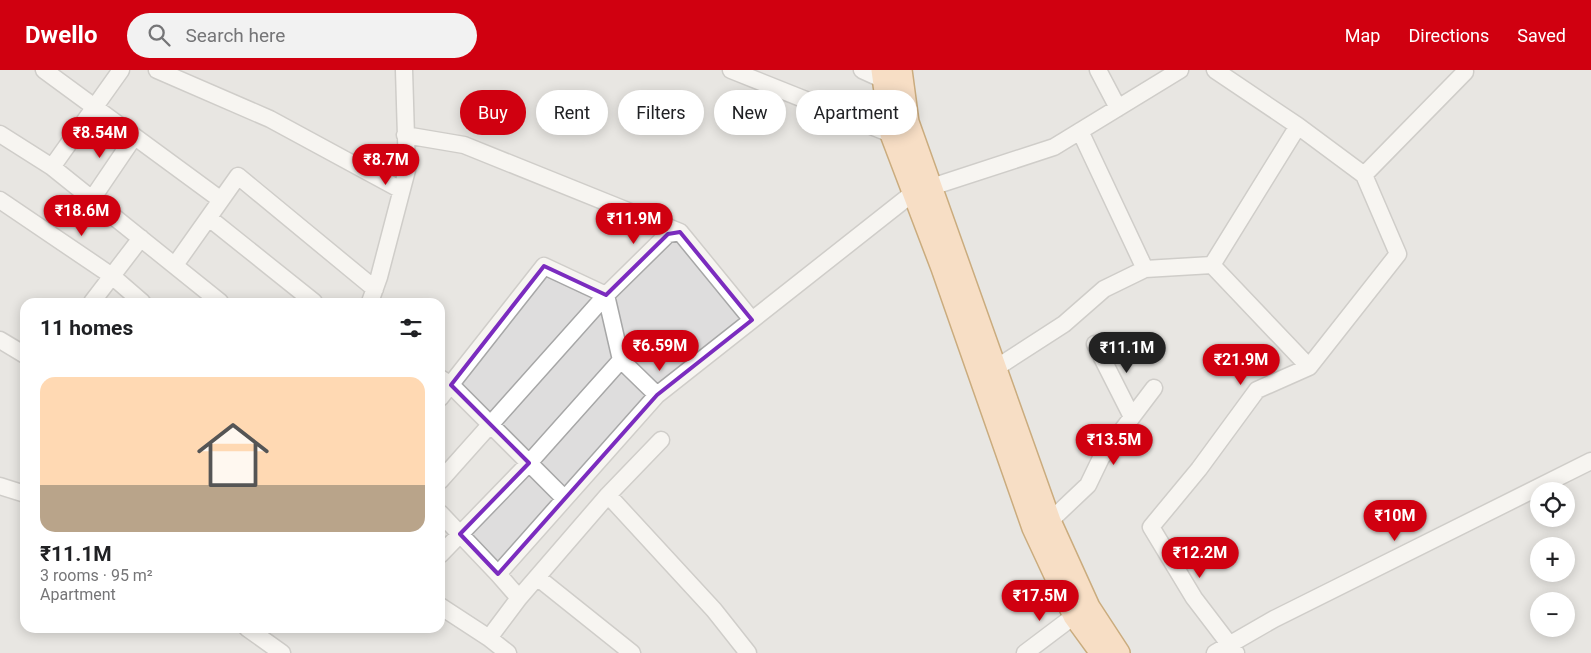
<!DOCTYPE html>
<meta charset="utf-8">
<style>
body{margin:0;font-family:Roboto,sans-serif;background:#f2f2f2;color:#202124;height:100vh;display:flex;flex-direction:column;font-size:19px;white-space:nowrap}
*{box-sizing:border-box;margin:0}
p{font-size:16px;color:#757577}
.icon{flex:none;width:28px;height:28px;fill:none;stroke:currentColor;stroke-width:2;stroke-linecap:round;stroke-linejoin:round}
.map{position:relative;flex:1;overflow:hidden}
.panel{position:absolute;left:20px;top:228px;width:425px;height:335px;display:flex;flex-direction:column;background:#fff;border-radius:15px;box-shadow:0 2px 12px #0003}
.panel>*{flex:none}
.hud{position:absolute;left:460px;top:20px;width:475px;height:45px;display:flex;gap:10px}
.tools{position:absolute;left:1530px;top:412px;display:grid;gap:10px}
.tools a{display:grid;place-items:center;width:45px;height:45px;border-radius:50%;background:#fff;box-shadow:0 2px 12px #0003;font-size:25px}
.price{position:absolute;translate:-50% -42px;padding:0 11px;border-radius:18px;background:#d00010;color:#fff;font-size:16px;line-height:32px;filter:drop-shadow(0 1px 2px #0008)}
.price::after{content:'';position:absolute;left:50%;top:30px;width:15px;height:11px;margin-left:-8px;background:inherit;clip-path:polygon(0 0,100% 0,50% 100%)}
.price.active{background:#222;color:#fff}
ul{padding:0;list-style:none}
li{display:grid;align-content:center;gap:10px;height:265px;padding:0 20px}
li+li{border-top:1px solid #e0e0e0}
li span{display:grid;place-items:center;height:155px;border-radius:15px;color:#555}
li>.icon{margin-inline-start:auto}
span .icon{width:90px;height:90px;fill:#fffc;stroke-width:1}
li b{font-size:21px}
h2{display:flex;justify-content:space-between;align-items:center;height:60px;padding:0 20px;font-size:21px}
.pill{padding:0 18px;border-radius:22px;background:#fff;box-shadow:0 2px 12px #0003;font-size:18px;line-height:45px}
.pill.active{background:#d00010;color:#fff}
header{display:flex;align-items:center;gap:30px;box-sizing:border-box;height:70px;padding:0 25px;background:#d00010;color:#fff}
header strong{font-size:24px}
nav{display:flex;gap:28px;margin-inline-start:auto;font-size:18px}
.search{width:350px;height:45px;background:#f2f2f2;display:flex;align-items:center;gap:12px;box-sizing:border-box;padding:0 18px;border-radius:28px;color:#757577;font-size:19px}
.map>svg:first-child{display:block}
.residential{fill:#dedddd;fill-rule:evenodd}
.lines{fill:none;stroke-linecap:round;stroke-linejoin:round}
.minor-casing{stroke:#a7a7a7;stroke-width:19}
.major-casing{stroke:#9c5d00;stroke-width:24}
.minor{stroke:#fff;stroke-width:16}
.major{stroke:#ffcd9d;stroke-width:21}
.marked{fill:none;stroke:#7b2cbf;stroke-width:4;stroke-linejoin:round}
</style>
<header>
<strong>Dwello</strong>
<div class="search"><svg class="icon" aria-label="search" viewBox="0 0 24 24"><circle cx="10" cy="10" r="6"/><path d="M15 15l6 6"/></svg>Search here</div>
<nav><a>Map</a><a>Directions</a><a>Saved</a></nav>
</header>
<div class="map">
<svg width="1591" height="583" viewBox="0 0 1591 583">
<rect width="100%" height="100%" fill="#f1ede6"/>
<path class="residential" d="M0 0H1591V583H0ZM25 232H440V558H25ZM1539 421H1566V449H1539ZM1539 476H1566V504H1539ZM1539 531H1566V559H1539Z"/>
<g class="lines">
<g class="minor-casing">
<path id="minor" d="M44 0 221 130
M157 0 270 49 401 120
M731 0 891 64
M862 0 884 10
M1098 0 1118 38
M1215 0 1298 56 1364 105 1465 2
M0 64 52 97 121 0
M405 65 464 75 680 162 752 250
M52 97 220 232
M92 129 134 67
M0 130 112 206 142 232
M209 148 314 232
M175 195 238 106 375 219
M1212 195 1309 297 1257 320 1199 399 1151 457 1194 528 1236 583
M1145 199 1212 195 1298 56
M606 225 621 290 657 325
M92 232 141 168
M370 232 379 207 407 100 404 0
M0 270 25 285
M1095 274 1132 347
M1309 297 1398 184 1364 105
M996 298 1064 254 1104 219 1145 199 1080 61
M440 308 451 315 564 428
M440 328 544 196 606 225
M661 370 608 425 714 540 748 583
M440 411 606 225 668 164 680 162
M0 416 25 424
M440 443 498 504 657 325 913 123 1054 77 1180 0
M1050 451 1088 415 1101 388 1154 318
M440 485 529 393 621 290
M498 504 519 528 489 568 508 583
M537 507 632 583
M519 528 608 425
M440 536 489 568
M247 558 282 583
M1025 583 1074 546
M1215 583 1274 549 1591 391"/>
</g>
<g class="major-casing">
<path id="major" d="M882 0 891 64 942 198 1033 458 1074 546 1101 583
M901 0 908 52 1050 451 1089 537 1119 583"/>
</g>
<use href="#minor" class="minor"/>
<use href="#major" class="major"/>
</g>
<path d="M0 0H1591V583H0ZM680 162 752 250 657 325 498 504 460 464 529 393 451 315 544 196 606 225 668 164Z" fill="#f1ede6" fill-opacity=".55" fill-rule="evenodd"/>
<path class="marked" d="M680 162 752 250 657 325 498 504 460 464 529 393 451 315 544 196 606 225 668 164Z"/>
</svg>
<div class="tools">
<a><svg class="icon" aria-label="locate" viewBox="0 0 24 24"><circle cx="12" cy="12" r="6"/><path d="M12 2v4M12 18v4M2 12h4M18 12h4"/></svg></a>
<a>+</a>
<a>−</a>
</div>
<b class="price" style="left:100px;top:89px">₹8.54M</b>
<b class="price" style="left:386px;top:116px">₹8.7M</b>
<b class="price" style="left:82px;top:167px">₹18.6M</b>
<b class="price" style="left:634px;top:175px">₹11.9M</b>
<b class="price" style="left:660px;top:302px">₹6.59M</b>
<b class="price active" style="left:1127px;top:304px">₹11.1M</b>
<b class="price" style="left:1241px;top:316px">₹21.9M</b>
<b class="price" style="left:1114px;top:396px">₹13.5M</b>
<b class="price" style="left:1395px;top:472px">₹10M</b>
<b class="price" style="left:1200px;top:509px">₹12.2M</b>
<b class="price" style="left:1040px;top:552px">₹17.5M</b>
<div class="hud">
<a class="pill active">Buy</a>
<a class="pill">Rent</a>
<a class="pill">Filters</a>
<a class="pill">New</a>
<a class="pill">Apartment</a>
</div>
<section class="panel">
<h2>11 homes<svg class="icon" aria-label="filters" viewBox="0 0 24 24"><path d="M4 7h16M4 17h16"/><circle cx="9" cy="7" r="2"/><circle cx="15" cy="17" r="2"/></svg></h2>
<ul>
<li><span style="background:linear-gradient(#ffd9b3 70%,#b9a48a 0)"><svg class="icon" aria-label="home" viewBox="0 0 24 24"><path d="M3 11l9-7 9 7M6 9v11h12V9"/></svg></span><div><b>₹11.1M</b><p>3 rooms · 95 m²</p><p>Apartment</p></div></li>
</ul>
</section>
</div>
